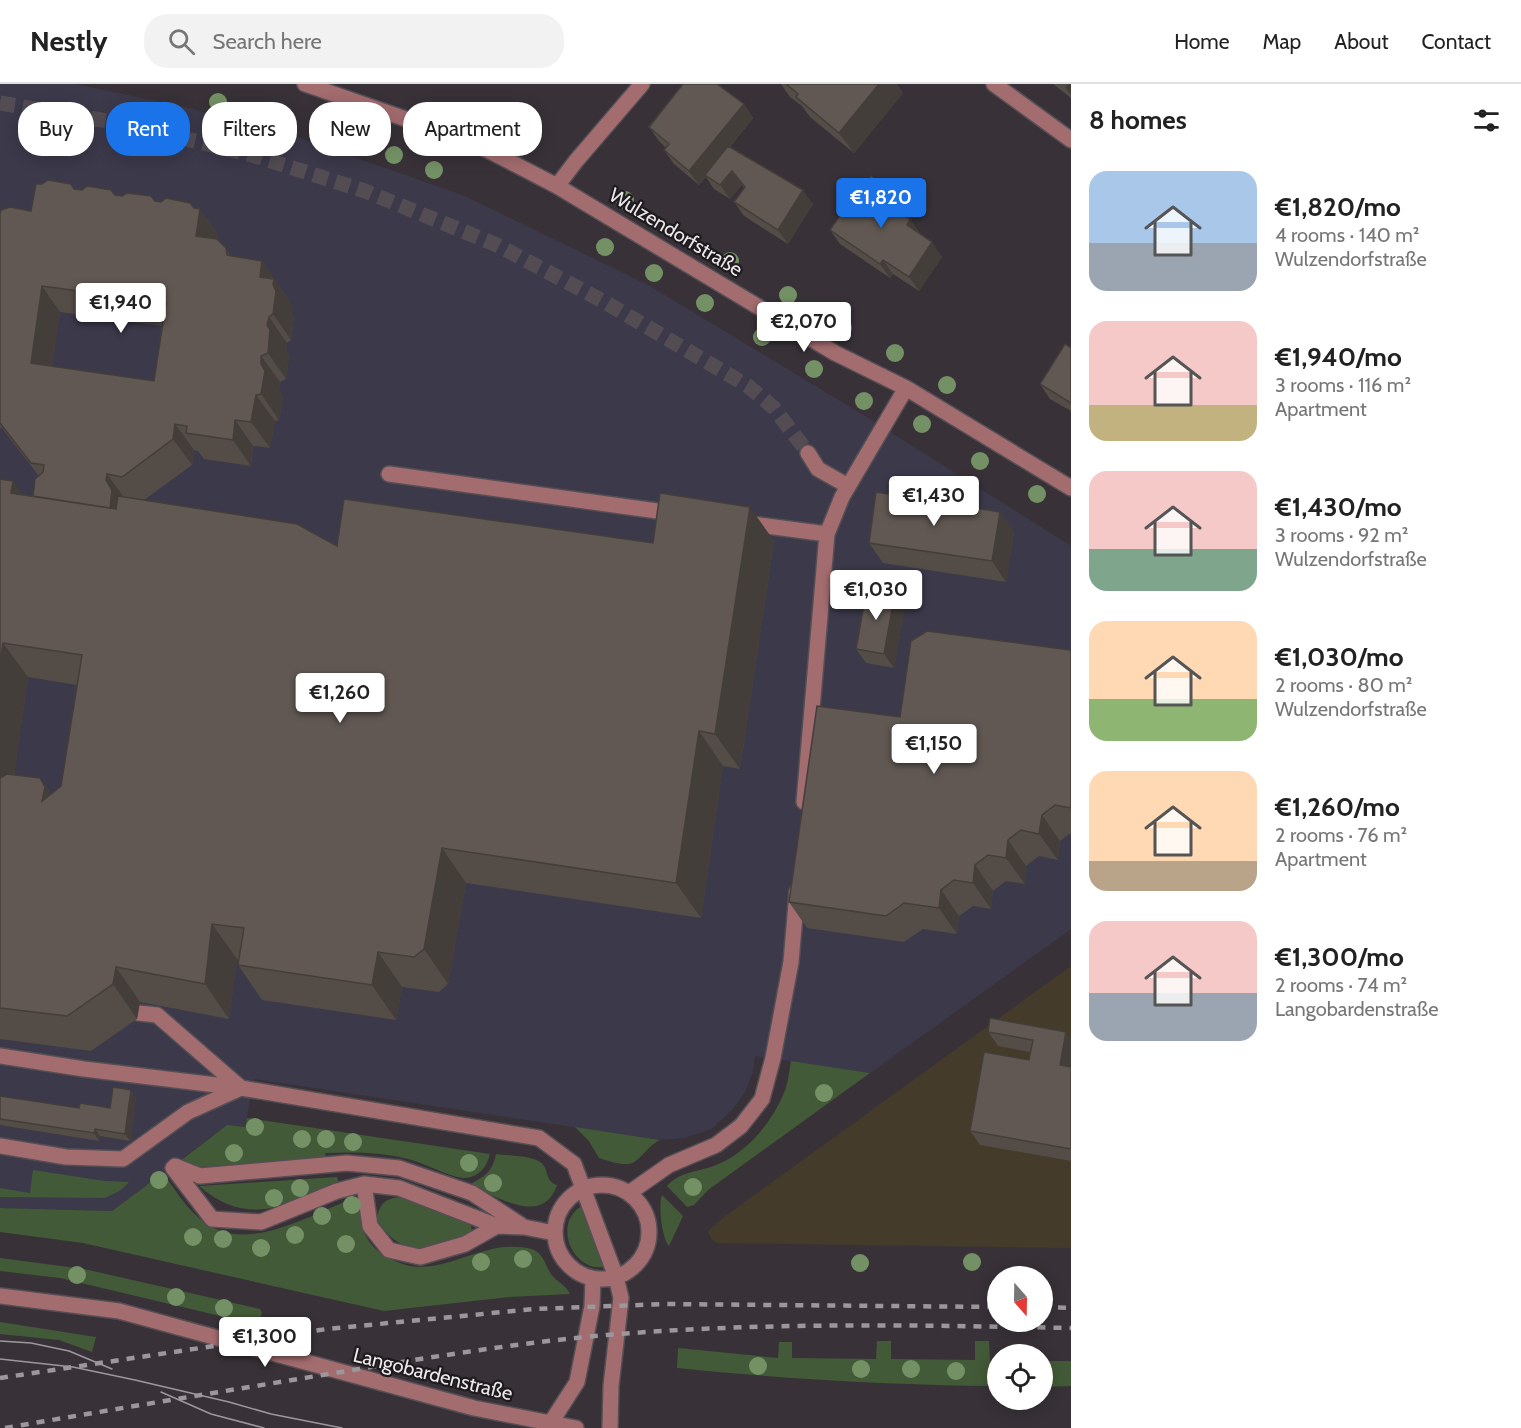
<!DOCTYPE html>
<meta charset="utf-8">
<style>
body{margin:0;font-family:Cabin,sans-serif;background:#f2f2f2;color:#222;height:100vh;display:flex;flex-direction:column;font-size:22px;white-space:nowrap}
*{box-sizing:border-box;margin:0}
p{font-size:20px;color:#767676}
.icon{flex:none;width:33px;height:33px;fill:none;stroke:currentColor;stroke-width:2;stroke-linecap:round;stroke-linejoin:round}
.map{position:relative;flex:1;overflow:hidden}
.side{display:flex;flex-direction:column;background:#fff;width:450px}
.side>*{flex:none}
.hud{position:absolute;left:18px;top:18px;width:570px;height:54px;display:flex;gap:12px}
.needle{width:39px;rotate:160deg}
.buttons{position:absolute;left:987px;top:1182px;display:grid;gap:12px}
.buttons a{display:grid;place-items:center;width:66px;height:66px;border-radius:50%;background:#fff;box-shadow:0 3px 15px #0003;font-size:30px}
.price{position:absolute;translate:-50% -51px;padding:0 14px;border-radius:6px;background:#fff;color:#222;font-size:20px;line-height:39px;filter:drop-shadow(0 2px 3px #0008)}
.price::after{content:'';position:absolute;left:50%;top:36px;width:18px;height:14px;margin-left:-9px;background:inherit;clip-path:polygon(0 0,100% 0,50% 100%)}
.price.selected{background:#1a73e8;color:#fff}
ul{padding:0;list-style:none}
li{display:flex;align-items:center;gap:18px;height:150px;padding:0 18px}
li span{display:grid;place-items:center;flex:none;width:168px;height:120px;border-radius:18px;color:#555}
li>.icon{margin-inline-start:auto}
span .icon{width:72px;height:72px;fill:#fffc;stroke-width:1}
li b{font-size:26px}
h2{display:flex;justify-content:space-between;align-items:center;height:72px;padding:0 18px;font-size:26px}
.chip{padding:0 21px;border-radius:24px;background:#fff;box-shadow:0 3px 15px #0003;font-size:21px;line-height:54px}
.chip.selected{background:#1a73e8;color:#fff}
header{display:flex;align-items:center;gap:36px;box-sizing:border-box;height:84px;padding:0 30px;background:#fff;border-bottom:2px solid #e0e0e0}
header strong{font-size:28px}
nav{display:flex;gap:33px;margin-inline-start:auto;font-size:21px}
.search{width:420px;height:54px;background:#f2f2f2;display:flex;align-items:center;gap:15px;box-sizing:border-box;padding:0 21px;border-radius:24px;color:#767676;font-size:22px}
main{display:flex;flex:1;min-height:0}
.map>svg:first-child{display:block}
.education{fill:#443b2a}
.medical{fill:#3c394b}
.green{fill:#425a37}
.lines{fill:none;stroke-linecap:round;stroke-linejoin:round}
.minor-tunnel{stroke:#534d53;stroke-width:15;stroke-dasharray:15 8;stroke-linecap:butt}
.minor-casing{stroke:#554f55;stroke-width:18}
.minor{stroke:#a36c6f;stroke-width:15}
.tram{stroke:#9c979c;stroke-width:1.5}
.rail{stroke:#9c979c;stroke-width:4.5;stroke-dasharray:8 8;stroke-linecap:butt}
.tree{fill:#749165}
.wall{fill:#534c47;fill-rule:evenodd}
.shaded-wall{fill:#443e3a}
.building{fill:#615853;stroke:#443e3a;stroke-width:1.5;fill-rule:evenodd}
.labels{text-anchor:middle;stroke-width:4.5;stroke-linejoin:round;paint-order:stroke}
.street-label{font-size:20px;fill:#ede8ec;stroke:#1e1b1e}
</style>
<header>
<strong>Nestly</strong>
<div class="search"><svg class="icon" aria-label="search" viewBox="0 0 24 24"><circle cx="10" cy="10" r="6"/><path d="M15 15l6 6"/></svg>Search here</div>
<nav><a>Home</a><a>Map</a><a>About</a><a>Contact</a></nav>
</header>
<main>
<div class="map">
<svg width="1071" height="1344" viewBox="0 0 1071 1344">
<rect width="100%" height="100%" fill="#383238"/>
<path class="education" d="M1071 882V1164L718 1159 711 1155 708 1147 724 1133Z"/>
<path class="medical" d="M0 0H75L185 23 291 51 465 112 648 201 860 329 1071 462V845L870 989 755 972 753 988 745 1008 732 1026 711 1045 684 1054 660 1056 254 995 245 1043 227 1041 112 1127 0 1124Z"/>
<path class="green" d="M791 977 870 989 708 1106 694 1121 687 1123 667 1102C679 1088 697 1088 714 1082 746 1070 771 1040 784 1009 788 1000 789 988 791 977Z
M247 1034 490 1070C487 1083 479 1093 465 1094 454 1095 422 1078 408 1075 381 1068 353 1068 325 1069L326 1073 200 1083 180 1077 227 1041 245 1043Z
M575 1043 660 1056C648 1061 639 1079 629 1080 620 1081 608 1077 599 1074L589 1057Z
M496 1070C508 1072 530 1071 540 1078 550 1085 544 1097 557 1101 543 1142 500 1114 474 1103L472 1099C486 1092 493 1086 496 1070Z
M33 1086 105 1097 129 1098 121 1106 105 1114 0 1113V1104L30 1109Z
M163 1089C174 1104 184 1121 198 1133 239 1173 304 1134 347 1117L345 1113C351 1111 354 1112 358 1117 363 1147 363 1161 393 1176 435 1198 475 1159 518 1163 524 1163 531 1164 536 1167 544 1172 546 1183 551 1190 557 1198 566 1201 570 1210L509 1213 384 1227 83 1159 0 1148V1124L112 1127Z
M337 1093 339 1099C285 1120 250 1145 199 1102Z
M662 1111 683 1132 669 1162C662 1155 658 1121 662 1111Z
M400 1113 465 1138 471 1142 472 1149C434 1165 404 1178 377 1136 378 1121 385 1114 400 1113Z
M582 1122 605 1183C572 1188 552 1139 582 1122Z
M0 1174 84 1185 260 1225 262 1229 258 1241 60 1194 0 1187Z
M0 1238 96 1253 92 1268 59 1256 0 1250Z
M877 1257H891V1275L975 1276V1257H989L990 1277H997V1302C890 1301 784 1295 677 1284L678 1264 778 1274 779 1258H792V1274L876 1275Z
M1043 1277H1071V1302L1043 1303Z"/>
<g class="lines">
<path class="minor-tunnel" d="M0 19 125 40 252 71 365 107 497 161 603 217 748 302 774 324 808 369"/>
<g class="minor-casing">
<path id="minor" d="M305 0 472 58 557 102 835 269 906 304 1071 404
M994 0 1071 56
M557 102 576 77 642 0
M808 369 818 385 848 402
M389 390 679 430
M744 439 827 450
M804 718 827 450 842 413 906 304
M138 929 157 931 241 1004
M0 972 84 985 241 1004 539 1054 574 1080 616 1193 621 1214 611 1302 610 1344
M0 1062 66 1073 123 1075 188 1028 241 1004
M175 1082 200 1092 347 1079 399 1084 472 1109 521 1141
M173 1084 212 1135 261 1138 337 1107 364 1100 399 1104 497 1142 524 1143 554 1149
M364 1100 370 1142 389 1166 420 1173 465 1160 497 1142
M555 1148a47 47 0 1 1 94 0a47 47 0 1 1-94 0Z
M629 1109 669 1081 716 1061 741 1042 762 1015 773 974 791 878 797 808
M0 1212 119 1227 474 1324 576 1344
M550 1340 577 1298 592 1222 593 1195"/>
</g>
<use href="#minor" class="minor"/>
<path class="tram" d="M0 1257 31 1259 69 1267 112 1285
M0 1275 73 1283 135 1296 229 1318 271 1330 342 1344
M161 1308 211 1330 264 1344"/>
<path class="rail" d="M1042 1223 1071 1224
M0 1294 327 1245 534 1225 665 1220 998 1223
M5 1344C115 1325 225 1307 335 1289 425 1274 516 1259 607 1251 762 1238 916 1241 1071 1244"/>
</g>
<g class="tree">
<circle cx="218" cy="18" r="9"/>
<circle cx="277" cy="33" r="9"/>
<circle cx="335" cy="52" r="9"/>
<circle cx="394" cy="71" r="9"/>
<circle cx="434" cy="86" r="9"/>
<circle cx="625" cy="116" r="9"/>
<circle cx="605" cy="163" r="9"/>
<circle cx="730" cy="177" r="9"/>
<circle cx="654" cy="189" r="9"/>
<circle cx="788" cy="211" r="9"/>
<circle cx="705" cy="219" r="9"/>
<circle cx="843" cy="244" r="9"/>
<circle cx="762" cy="253" r="9"/>
<circle cx="895" cy="269" r="9"/>
<circle cx="814" cy="285" r="9"/>
<circle cx="947" cy="301" r="9"/>
<circle cx="864" cy="317" r="9"/>
<circle cx="922" cy="340" r="9"/>
<circle cx="980" cy="377" r="9"/>
<circle cx="1037" cy="410" r="9"/>
<circle cx="824" cy="1009" r="9"/>
<circle cx="255" cy="1043" r="9"/>
<circle cx="302" cy="1055" r="9"/>
<circle cx="326" cy="1055" r="9"/>
<circle cx="353" cy="1058" r="9"/>
<circle cx="234" cy="1069" r="9"/>
<circle cx="469" cy="1079" r="9"/>
<circle cx="159" cy="1096" r="9"/>
<circle cx="493" cy="1099" r="9"/>
<circle cx="693" cy="1103" r="9"/>
<circle cx="300" cy="1104" r="9"/>
<circle cx="274" cy="1114" r="9"/>
<circle cx="352" cy="1121" r="9"/>
<circle cx="322" cy="1132" r="9"/>
<circle cx="295" cy="1151" r="9"/>
<circle cx="193" cy="1153" r="9"/>
<circle cx="223" cy="1155" r="9"/>
<circle cx="346" cy="1160" r="9"/>
<circle cx="261" cy="1164" r="9"/>
<circle cx="523" cy="1175" r="9"/>
<circle cx="481" cy="1178" r="9"/>
<circle cx="972" cy="1178" r="9"/>
<circle cx="860" cy="1179" r="9"/>
<circle cx="77" cy="1191" r="9"/>
<circle cx="176" cy="1213" r="9"/>
<circle cx="224" cy="1224" r="9"/>
<circle cx="758" cy="1282" r="9"/>
<circle cx="861" cy="1285" r="9"/>
<circle cx="911" cy="1285" r="9"/>
<circle cx="956" cy="1287" r="9"/>
</g>
<path class="wall" d="M781 0H786L903 9 854 69 810 33 802 22 790 13Z
M1053 0H1071V14Z
M744 20 753 34 730 63 813 120 788 160 744 132 734 118 744 103 742 101 730 115 714 105 706 93 699 101 674 80 664 66 666 64 659 57 649 43Z
M862 104 891 106 901 120 896 126 942 173 919 207 893 190 890 194 840 160 830 146Z
M75 105 200 125 218 151V156L231 172 262 177 292 221 291 227 294 233 291 256 287 259 286 267 289 272 286 295 280 298 279 306 283 313 279 336 275 337 270 364 253 362 251 382 204 375 198 367 194 366 192 381 144 416 337 462 653 459 774 457 740 685 723 682 701 834 466 799 448 900 439 908 402 903 396 936 262 916 238 881 239 875H237L229 935 140 918 137 935 91 967 0 955V395L22 410 33 412 39 392 1 343 0 345V129L31 127ZM60 228 162 242 154 297 52 282ZM28 593 77 601 61 702 51 710 40 694 14 691Z
M1071 264V327L1050 315 1040 300Z
M1000 428 1014 448 1006 498 883 479 869 459Z
M905 523 894 584 866 579 856 565Z
M1071 568V749L1060 757 1058 776 1039 772 1026 782 1025 800 1006 797 993 807 991 825 973 822 959 832 957 850 923 845 904 858 807 844 789 818 900 633Z
M988 948 1071 954V1077L980 1061 970 1047 1029 976 1030 968 998 962Z
M0 1012 79 1024H110L136 1013 130 1057 100 1052 99 1057 0 1041Z"/>
<path class="shaded-wall" d="M879 0H897L903 9 854 69 839 49Z
M1068 0H1071V11L1065 3Z
M744 20 753 34 706 92 705 91 706 93 699 101 689 87Z
M732 87 742 101 730 115 720 101Z
M803 106 813 120 788 160 778 146Z
M891 106 901 120 892 131 882 117Z
M200 125 218 151 215 178 196 152Z
M910 135 920 149 917 155 907 141Z
M932 158 942 173 919 207 909 193Z
M883 176 893 190 890 194 880 180Z
M262 177 292 221 291 227 294 233 291 256 273 230 260 193Z
M42 202 60 228 49 305 31 279Z
M269 233 287 259 286 267 289 272 286 295 268 269 267 241Z
M261 272 280 298 279 306 283 313 279 336 261 310Z
M256 311 275 337 270 364 251 338Z
M235 336 253 362 251 382 233 356Z
M175 340 194 366 192 381 173 355Z
M107 390 126 416 109 432 106 396Z
M13 397 37 432 11 409Z
M750 423 774 457 740 685 715 650Z
M1000 428 1014 448 1006 498 992 477Z
M895 509 905 523 894 584 884 570Z
M3 559 28 593 7 742 0 732V581Z
M699 647 723 682 701 834 676 799Z
M40 694 64 729 42 717Z
M1042 731 1060 757 1058 776 1039 750Z
M1008 756 1026 782 1025 800 1006 774Z
M442 764 466 799 448 900 424 865Z
M975 781 993 807 991 825 973 799Z
M941 806 959 832 957 850 939 824Z
M212 840 237 875 229 935 205 900Z
M378 868 402 903 396 936 372 901Z
M116 883 140 918 137 935 113 900Z
M1066 948 1071 954V989L1060 981Z
M131 1006 136 1013 130 1057 125 1050Z
M95 1045 100 1052 99 1057 94 1049Z"/>
<path class="building" d="M683 0H717L744 20 689 87 664 66 669 60 649 43Z
M786 0H879L839 49 796 13 798 10Z
M728 62 803 106 778 146 734 118 745 103 732 87 720 101 705 91Z
M871 92 891 106 882 117 910 135 907 141 932 158 909 193 883 176 880 180 830 146 860 102 862 104Z
M48 96 71 100 74 105 82 106 87 102 111 106 115 111 122 112 127 109 151 112 155 117 161 118 166 114 190 119 194 124 200 125 196 152 217 155 226 164 227 171 262 177 260 193 274 195 273 201 276 207 273 230 269 233 267 241 270 246 268 269 261 272V280L265 287 261 310 256 311 251 338 235 336 233 356 186 349 187 342 175 340 173 355 122 393 107 390 106 396 112 406 110 424 33 412 35 395 43 388 44 381 31 379 0 339V129L1 126 10 123 31 127 36 100H42ZM42 202 166 219 154 297 31 279Z
M1065 260 1071 264V319L1040 300Z
M0 395 13 397 11 409 103 423 116 425 118 412 297 440 337 462 344 415 653 459 660 409 750 423 715 650 699 647 676 799 442 764 424 865 414 873 378 868 372 901 238 881 244 844 212 840 205 900 116 883 113 900 67 932 0 924V694L7 690 40 694 45 703 42 717 61 702 82 571 3 559 0 581Z
M876 408 1000 428 992 477 869 459Z
M867 504 895 509 884 570 856 565Z
M927 547 1070 566 1071 568V724L1055 721 1042 731 1039 750 1021 746 1008 756 1006 774 988 771 975 781 973 799 954 796 941 806 939 824 904 819 886 832 789 818 817 622 900 633 911 557Z
M990 934 1066 948 1060 981 1071 983V1065L970 1047 984 968 1029 976 1033 956 988 948Z
M113 1003 131 1006 125 1050 95 1045 94 1049 0 1035V1012L79 1024 80 1019 110 1024Z"/>
<g class="labels">
<g class="street-label">
<text transform="translate(676 148) rotate(31)" y="7">Wulzendorfstraße</text>
<text transform="translate(433 1290) rotate(14)" y="7">Langobardenstraße</text>
</g>
</g>
</svg>
<div class="buttons">
<a><svg class="needle" viewBox="-14 -14 28 28"><path d="M0-13l5 13h-10z" fill="#e53935"/><path d="M0 13l5-13h-10z" fill="#767676"/></svg></a>
<a><svg class="icon" aria-label="locate" viewBox="0 0 24 24"><circle cx="12" cy="12" r="6"/><path d="M12 2v4M12 18v4M2 12h4M18 12h4"/></svg></a>
</div>
<b class="price selected" style="left:881px;top:145px">€1,820</b>
<b class="price" style="left:121px;top:250px">€1,940</b>
<b class="price" style="left:804px;top:269px">€2,070</b>
<b class="price" style="left:934px;top:443px">€1,430</b>
<b class="price" style="left:876px;top:537px">€1,030</b>
<b class="price" style="left:340px;top:640px">€1,260</b>
<b class="price" style="left:934px;top:691px">€1,150</b>
<b class="price" style="left:265px;top:1284px">€1,300</b>
<div class="hud">
<a class="chip">Buy</a>
<a class="chip selected">Rent</a>
<a class="chip">Filters</a>
<a class="chip">New</a>
<a class="chip">Apartment</a>
</div>
</div>
<section class="side">
<h2>8 homes<svg class="icon" aria-label="filters" viewBox="0 0 24 24"><path d="M4 7h16M4 17h16"/><circle cx="9" cy="7" r="2"/><circle cx="15" cy="17" r="2"/></svg></h2>
<ul>
<li><span style="background:linear-gradient(#a9c7e8 60%,#9aa5b1 0)"><svg class="icon" aria-label="home" viewBox="0 0 24 24"><path d="M3 11l9-7 9 7M6 9v11h12V9"/></svg></span><div><b>€1,820/mo</b><p>4 rooms · 140 m²</p><p>Wulzendorfstraße</p></div></li>
<li><span style="background:linear-gradient(#f6c9c9 70%,#c2b280 0)"><svg class="icon" aria-label="home" viewBox="0 0 24 24"><path d="M3 11l9-7 9 7M6 9v11h12V9"/></svg></span><div><b>€1,940/mo</b><p>3 rooms · 116 m²</p><p>Apartment</p></div></li>
<li><span style="background:linear-gradient(#f6c9c9 65%,#7fa58c 0)"><svg class="icon" aria-label="home" viewBox="0 0 24 24"><path d="M3 11l9-7 9 7M6 9v11h12V9"/></svg></span><div><b>€1,430/mo</b><p>3 rooms · 92 m²</p><p>Wulzendorfstraße</p></div></li>
<li><span style="background:linear-gradient(#ffd9b3 65%,#8fb573 0)"><svg class="icon" aria-label="home" viewBox="0 0 24 24"><path d="M3 11l9-7 9 7M6 9v11h12V9"/></svg></span><div><b>€1,030/mo</b><p>2 rooms · 80 m²</p><p>Wulzendorfstraße</p></div></li>
<li><span style="background:linear-gradient(#ffd9b3 75%,#b9a48a 0)"><svg class="icon" aria-label="home" viewBox="0 0 24 24"><path d="M3 11l9-7 9 7M6 9v11h12V9"/></svg></span><div><b>€1,260/mo</b><p>2 rooms · 76 m²</p><p>Apartment</p></div></li>
<li><span style="background:linear-gradient(#f6c9c9 60%,#9aa5b1 0)"><svg class="icon" aria-label="home" viewBox="0 0 24 24"><path d="M3 11l9-7 9 7M6 9v11h12V9"/></svg></span><div><b>€1,300/mo</b><p>2 rooms · 74 m²</p><p>Langobardenstraße</p></div></li>
</ul>
</section>
</main>
